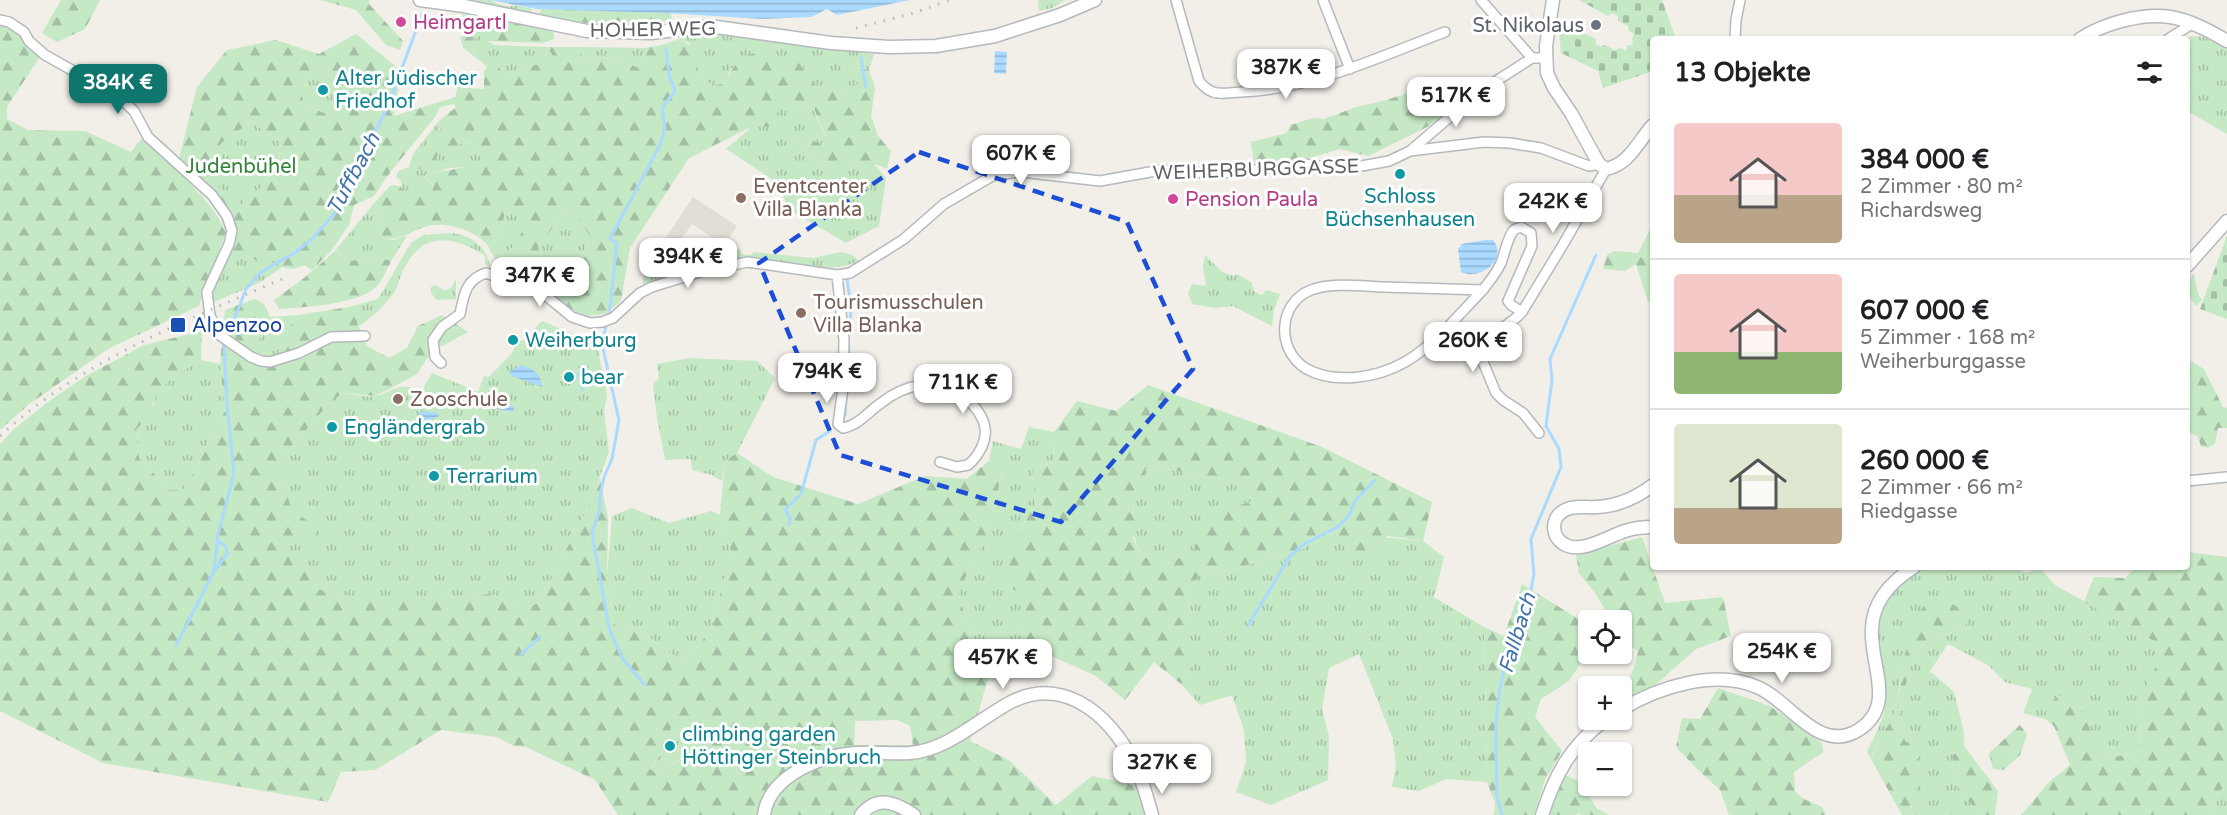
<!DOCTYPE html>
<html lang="de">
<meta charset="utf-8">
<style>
body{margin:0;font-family:"Varela Round",sans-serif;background:#f2f2f2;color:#202124;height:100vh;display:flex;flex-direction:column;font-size:22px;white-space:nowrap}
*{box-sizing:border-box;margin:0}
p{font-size:20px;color:#757577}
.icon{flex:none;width:33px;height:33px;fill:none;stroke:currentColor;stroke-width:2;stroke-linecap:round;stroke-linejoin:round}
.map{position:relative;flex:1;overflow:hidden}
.sheet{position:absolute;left:1650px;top:36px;width:540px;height:534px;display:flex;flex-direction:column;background:#fff;border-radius:6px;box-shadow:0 2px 4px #0004}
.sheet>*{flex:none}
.fabs{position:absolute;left:1578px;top:610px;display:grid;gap:12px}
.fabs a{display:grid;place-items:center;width:54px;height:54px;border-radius:6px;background:#fff;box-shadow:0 2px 4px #0004;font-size:30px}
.price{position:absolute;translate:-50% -51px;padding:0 14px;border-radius:12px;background:#fff;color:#222;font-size:20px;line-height:39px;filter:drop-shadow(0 2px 3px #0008)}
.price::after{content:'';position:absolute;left:50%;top:36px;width:18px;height:14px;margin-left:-9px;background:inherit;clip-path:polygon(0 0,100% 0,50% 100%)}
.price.current{background:#0f766e;color:#fff}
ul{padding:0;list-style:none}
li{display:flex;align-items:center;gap:18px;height:150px;padding:0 24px}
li+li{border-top:2px solid #e0e0e0}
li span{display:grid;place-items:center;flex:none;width:168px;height:120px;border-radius:6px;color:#555}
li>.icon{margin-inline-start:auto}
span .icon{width:72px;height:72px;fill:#fffc;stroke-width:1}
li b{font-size:26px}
h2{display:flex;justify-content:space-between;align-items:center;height:72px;padding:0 24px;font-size:26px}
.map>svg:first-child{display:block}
.education{fill:#e1ded6}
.grass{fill:url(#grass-tufts)}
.forest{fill:url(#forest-firs);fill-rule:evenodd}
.cemetery{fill:url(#cemetery-stones)}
.water{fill:url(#water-rules)}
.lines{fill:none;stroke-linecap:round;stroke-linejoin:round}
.stream{stroke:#aadaff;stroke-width:3}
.minor-casing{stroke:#b5b8bc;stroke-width:12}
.tertiary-casing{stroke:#b5b8bc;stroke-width:15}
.minor{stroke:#fff;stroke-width:9}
.tertiary{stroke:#fff;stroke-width:12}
.rail{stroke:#b6b7b8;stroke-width:3;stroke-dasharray:1.5 8;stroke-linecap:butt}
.marked{fill:none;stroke:#1d4ed8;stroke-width:4.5;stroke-dasharray:12 8;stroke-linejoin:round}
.hotel-dot{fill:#d1479c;stroke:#fff;stroke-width:2}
.worship-dot{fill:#6b7280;stroke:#fff;stroke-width:2}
.culture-dot{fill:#0f9aa8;stroke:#fff;stroke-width:2}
.education-dot{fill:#8d6e63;stroke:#fff;stroke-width:2}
.transit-dot{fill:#1a4fb4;stroke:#fff;stroke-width:2}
.labels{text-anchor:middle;stroke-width:6;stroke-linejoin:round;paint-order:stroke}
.hotel-label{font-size:20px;fill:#b23c85;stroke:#fff;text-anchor:start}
.worship-label{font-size:20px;fill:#5b616d;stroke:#fff;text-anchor:end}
.street-label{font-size:20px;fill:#5f6368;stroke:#fff}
.culture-label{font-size:20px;fill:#0d838f;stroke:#fff;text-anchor:start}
.park-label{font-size:20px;fill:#348238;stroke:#fff}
.education-label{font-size:20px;fill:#785e54;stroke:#fff;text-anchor:start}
.transit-label{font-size:20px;fill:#164399;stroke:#fff;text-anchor:start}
.water-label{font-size:21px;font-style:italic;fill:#4174aa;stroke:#fff}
</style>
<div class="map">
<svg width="2227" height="815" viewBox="0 0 2227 815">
<defs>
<pattern id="grass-tufts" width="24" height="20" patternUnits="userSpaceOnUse" patternTransform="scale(1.5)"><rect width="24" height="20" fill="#c5e8c5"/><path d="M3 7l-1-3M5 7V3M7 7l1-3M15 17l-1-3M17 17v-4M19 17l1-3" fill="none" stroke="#a3c0a4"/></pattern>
<pattern id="forest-firs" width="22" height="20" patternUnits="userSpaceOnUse" patternTransform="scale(1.5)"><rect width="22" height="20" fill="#c5e8c5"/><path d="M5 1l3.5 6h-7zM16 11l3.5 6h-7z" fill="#a3c0a4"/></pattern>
<pattern id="cemetery-stones" width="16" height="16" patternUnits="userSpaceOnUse" patternTransform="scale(1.5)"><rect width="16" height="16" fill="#c5e8c5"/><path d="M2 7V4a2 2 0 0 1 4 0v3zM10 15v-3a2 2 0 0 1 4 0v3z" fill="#a3c0a4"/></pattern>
<pattern id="water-rules" width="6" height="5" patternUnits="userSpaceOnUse" patternTransform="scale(1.5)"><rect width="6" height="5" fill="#aadaff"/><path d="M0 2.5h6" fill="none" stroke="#8eb4d2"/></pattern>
</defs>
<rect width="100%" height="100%" fill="#f1efe8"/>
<path class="education" d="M693 197 737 226 724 245 692 224 674 250 677 252 671 261 660 253 664 247 661 245Z"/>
<path class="grass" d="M471 0H491L498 4 509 7 514 5 532 9 530 15Z
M1038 0H1065L1052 8 1039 11Z
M711 32 874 54 869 70 852 67 848 74 859 83 848 93 815 87 799 63 731 68 726 82 714 86 698 76 689 43 678 39 691 34Z
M478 35 494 45 547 47 554 56 539 64 501 75 489 62 487 66 476 58 472 42Z
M2192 36 2204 37 2227 48V134L2187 111V39H2180Z
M580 47 645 48 640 68 607 57 583 62Z
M313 69 338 75 334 111 324 113 303 103 302 94Z
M785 98 793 104 813 109 826 137 821 145 799 135 793 142 823 166 841 162H872L886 178 879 226 846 243 788 209 779 184 726 149Z
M440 120 439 130 461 144 475 143 481 160 471 166 450 168 423 176 434 186 432 192 409 203 403 198 401 180 436 159 433 146 413 154Z
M252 122 280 142 279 164 255 195 241 205C186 168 207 150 252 122Z
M375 202 380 237 393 240 407 236 391 261 374 256 351 261 335 251Z
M506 203 529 219 515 246 495 259 488 246 501 236Z
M565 211 578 216 590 237 582 254 585 278 578 289 569 284 568 274 546 264 538 248Z
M452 233C472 236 488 247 490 268L485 264V256C457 237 425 230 406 265 401 273 399 283 395 291 386 305 372 317 359 326L357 323 361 318 349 307 378 299 411 243 423 235Z
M231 249 272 253 282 267 261 282 212 303 211 293Z
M740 249 741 254 751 255 754 252 813 258 841 252 852 255 859 261C822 279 776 254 735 259 709 262 679 274 654 281L643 287C642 273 651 261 657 250L685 265 718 257 725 251Z
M1205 255 1222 272 1234 276 1237 274 1251 282 1255 292 1262 295 1266 290 1280 294 1274 310 1272 326 1233 306 1215 308 1192 304 1188 293 1192 284 1206 286 1203 266Z
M2194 274 2198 293 2202 300 2196 306 2187 294V279Z
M456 279V299L437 300 431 293V287L435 285 445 291 452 287Z
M299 315 288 330 279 359 270 362 245 353 259 339 270 317Z
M542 321 597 344 607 396 604 411 609 452 590 503 539 603 523 609 489 594 436 599H360L313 588V574L280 550C298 522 286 490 279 461L325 408 342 393C352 394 366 398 376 396 395 391 400 379 421 393L432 373 478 392 484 376 489 377 511 354 519 341H522Z
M689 358 757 361 775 378 737 453 725 461 722 481 712 475 692 470 691 459 665 460 657 418 653 384 659 378 657 364Z
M201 360 220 364 225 411 185 489 169 490 139 458 136 430 154 410C150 386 184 370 201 360Z
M1029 427 1054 432 1053 462 1033 471 1035 505 1011 547 1027 598 1021 645 1007 648 995 655 972 637 958 593 988 532 1003 471 989 461 993 441 1021 449Z
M1147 466 1239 482 1255 501 1235 506 1195 549 1171 563 1142 557C1124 520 1135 503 1147 466Z
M632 508 669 523 711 511 720 515 731 550 712 627 685 664 649 637 613 624 607 576 612 516Z
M1335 533 1423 541 1444 557 1434 597 1484 627 1487 782 1446 779 1419 791 1392 787 1396 766 1393 739 1359 654 1329 668 1322 710 1329 736 1328 780 1271 805 1236 792 1246 762 1244 730 1232 695 1200 705 1181 684 1192 670 1170 635 1169 627 1186 625 1190 608 1186 593 1205 569 1223 572 1305 548 1311 538Z
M1925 567H2010L2026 573 2040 568 2055 585 2166 647 2142 696 2140 751 2105 759 2078 705 2049 703 2045 719 2023 713 2032 689 2005 682 1988 665 1948 644 1930 671 1954 692 1964 732V746L1952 756 1958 791 1982 815H1906L1912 807 1918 766 1905 741 1900 708 1911 664 1923 643 1963 628 1910 639C1901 664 1901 691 1893 717 1888 732 1875 743 1871 759L1867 752C1874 736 1886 717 1886 700 1887 676 1878 653 1878 631 1878 601 1901 580 1925 567Z
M671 728 689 743 705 746 656 773 650 770 667 745Z
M2224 786H2227V815H2212L2210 806Z"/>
<path class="forest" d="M61 0H100L85 29 57 42 42 33Z
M320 0H369V4L403 41 400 50 386 45 356 10Z
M542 9 671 13 672 20 654 22V26C615 28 576 22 537 16Z
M463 12 554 32V39L543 43 487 41 478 35 472 42 476 58 463 47 460 38 471 27 462 24Z
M0 24 18 32 39 58 7 107V119L28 130 85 131 131 152 142 138C171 167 209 195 226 232L199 306 108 349 28 405 0 430Z
M356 34 401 71 394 116 455 97 458 87 484 89V72L489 62 499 63 501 75 539 64 553 56 547 47H580L583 62 607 57 640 68 645 48 662 45 678 39C697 47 698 57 698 76L714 86 726 82C740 44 767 49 799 63L815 87 848 93 858 83 848 74 852 67 869 70 875 88 871 116 878 136 891 151 887 169C865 159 847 161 823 166L793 142 799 135 821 144 826 136 814 109 793 104 785 99 769 127H751L689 158 630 248 621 301 605 314 586 316 571 309 551 292 509 276 495 259 515 246 528 219 506 204 501 236 488 246C476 230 444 220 424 227 405 234 402 242 380 237L375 202 391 185 400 186 404 191 403 198 409 202 432 191 434 185 422 175C439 171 467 169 481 160L475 143 461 144 452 150C443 139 439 133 440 120L455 108V104L440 107 435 117 391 171 374 196 354 205 349 225 331 251 312 270 304 265 294 269 282 267 272 253 258 262 243 250 238 254 231 249 232 220 178 163 197 87 227 50 276 40 319 54ZM313 69 337 76 334 111 324 113 303 103 302 94ZM252 122 280 142 279 164 255 195 241 204C186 168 207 150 252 122ZM565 211 578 216 590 237 582 254 585 278 578 289 569 284 568 274 561 266 554 267 546 264 538 248Z
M1458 77 1467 79 1472 91 1427 127 1368 156 1340 149 1313 157 1254 164 1251 142 1287 133 1290 125 1313 118 1324 119 1356 107 1383 101Z
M433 146 439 150 436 159 401 180 396 178 398 171 409 167 413 154Z
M1652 225 1653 302H1648L1636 264 1625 271 1603 269 1607 255 1614 251 1638 253Z
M335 251 351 261 374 256 391 261C387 269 383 280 377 286 359 305 304 307 279 309L274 300 304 278Z
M255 299 264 304 270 317 259 339 246 353 251 357 279 359 288 329 299 315 349 307 362 318 357 323 367 346 389 358 407 348 418 326 442 315 468 332 431 352 417 374 393 387 375 396 342 393 325 408 279 461 291 509 316 527 313 539H287L281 550 313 574V588L360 599H436L489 594 523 609 539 603 590 503 600 478 608 518 607 576 613 624 649 637 685 664 712 627 731 550 720 515 725 461 737 453 773 477 858 504 925 476 967 479 989 461 1003 470 988 532 958 593 972 637 995 655 970 741 1009 760 1056 805 1092 776 1137 786 1145 815H618L595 780 526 747 514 746 497 737 441 730 375 770 341 772 328 802 103 763 0 711V444L14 429 49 401 86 376 144 345 202 331 201 360C183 371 161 382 153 403L154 410 136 430 139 458 169 490 185 489 225 411 220 364 225 310ZM897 720 910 726 913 745H854L855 721ZM671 728 689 743 705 747 656 773 650 769 667 745Z
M2187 359 2204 369 2223 407 2227 408V428H2218L2215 444 2208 448 2201 446 2198 437 2187 431Z
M1148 385 1322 447 1432 502 1423 541 1387 536 1376 556 1351 554 1334 533 1311 538 1305 548 1223 572 1205 569 1186 593 1190 608 1186 625 1169 627 1170 635 1190 646 1192 670 1181 684 1154 662 1125 700 1096 676 1047 654 1021 645 1027 598 1007 585 1011 547 1035 505 1033 471 1053 462 1054 432 1077 401 1116 411ZM1147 466 1239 482 1254 501 1235 506 1202 527 1195 549 1171 563 1142 557 1133 538 1137 526 1133 509Z
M1642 537 1665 603 1723 597 1731 636 1696 649 1653 687 1622 698V693L1634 668 1638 651C1623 643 1622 638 1622 621H1612L1595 593 1579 573 1576 555Z
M2187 552 2227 557V786H2224L2210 806 2212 815H2021L2049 782 2070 765 2054 726 2045 719 2049 703 2062 694 2078 705 2105 759 2140 751 2142 696 2165 647 2084 602 2094 577 2125 578 2136 567H2187Z
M1522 584 1588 625V652L1569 681 1541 699 1535 717 1562 751 1545 780 1534 815H1494L1495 803 1487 782 1484 627 1504 636Z
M1934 596 1953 604 1970 618 1963 628 1923 643 1911 664 1900 708 1905 741 1917 747C1918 768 1920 799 1906 815H1902L1871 759 1881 736 1892 720 1900 688 1904 658 1916 615Z
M1718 688 1770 706 1822 743 1823 752 1794 772 1795 792 1804 799 1822 807 1826 815H1729L1720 790 1697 769 1676 747 1682 718 1700 719Z
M2020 725 2027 734 2020 755 2003 770 1993 769 1989 753Z
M1964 746 1998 791 1995 815H1982L1958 791 1952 756Z
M1563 774 1582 783 1596 808 1609 815H1580L1579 813 1576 815H1549Z"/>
<path class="cemetery" d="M1579 0H1662L1676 39H1653V71L1603 88 1598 71 1561 53 1559 31 1562 23 1596 39V45L1601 47 1605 45 1615 50 1621 48 1625 51 1628 46 1633 44 1632 39 1634 34 1629 31 1628 26 1618 21V16L1612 13 1608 16Z
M2227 236V319L2200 309Z"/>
<path class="water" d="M491 0H910L837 15 827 9 811 17 762 19 667 13 536 9Z
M995 51 1007 52 1006 74 994 73Z
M1485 240H1493C1509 260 1479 281 1461 272L1458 249 1462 244Z
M521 365C532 368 542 374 542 387L512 376 509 372Z
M490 399 514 407 513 411C503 412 495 409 488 401Z
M422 411 438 413 439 416 427 421 424 419 417 422 415 420Z"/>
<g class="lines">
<path class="stream" d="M861 58 866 87
M847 279 850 300
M850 328 851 303
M228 336 246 289 253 281 261 272 296 252 313 238 335 213 388 106 422 14
M848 365 849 345
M579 373 582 389
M845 415 846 398
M789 525 790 518 785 510 801 494 816 440 830 431
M215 570 228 553 225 546 218 541
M1248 626 1290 556 1304 544 1336 528 1349 516 1355 501 1375 480
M176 646 214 571 218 535 234 473 227 405 224 346
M521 654 540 637
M645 685 622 658 609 628 592 533 599 513 601 491 604 477 612 459 619 420 602 344 610 307 617 243 610 239 661 143 665 129 662 108 675 91 669 75 666 48
M1502 815 1497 796 1496 748V720L1500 689 1507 652 1529 600 1534 574 1531 539 1561 467 1559 449 1546 426 1552 380 1550 359 1596 255"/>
<g class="minor-casing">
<path id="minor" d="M1176 0 1199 81C1203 86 1207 90 1213 92 1221 95 1233 92 1241 92 1312 89 1379 57 1445 32
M1323 0 1350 69
M1481 0 1532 58
M0 20 9 22 24 32 29 41 45 55 118 96 134 111 148 137 212 195 227 216 232 231 229 244 207 292 210 316 221 336 251 357 261 361 270 362 299 353 331 337 365 336
M1735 39 1736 20 1740 0
M2168 39 2192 24
M1410 151 1484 142 1510 143 1541 148 1589 166 1599 164
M837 275 844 340 843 388 838 424 843 428C859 425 868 412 881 403 904 385 936 376 962 395 972 403 983 414 985 428 987 441 978 457 968 465L957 467 940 462
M1483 290C1450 289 1416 288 1383 287 1360 286 1332 282 1311 290 1278 303 1276 349 1305 368 1334 385 1377 378 1405 362 1433 346 1457 317 1479 294 1487 285 1496 274 1501 263 1505 253 1507 239 1513 231 1516 228 1517 228 1521 227L1531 233 1532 246 1508 301 1511 305 1522 312
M441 363 435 357 433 340 442 327 460 314C464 295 465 280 486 273L544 294 572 317 590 323 602 322 613 318 640 293 652 287 700 272 748 262 837 275 850 273 904 239 944 204 994 175 1021 172 1100 181 1161 170 1207 173 1240 172 1305 164 1330 168 1356 167 1389 161 1410 151 1479 92 1532 58H1545
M1539 433 1523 413 1503 400 1496 393 1483 362 1481 351C1489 332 1510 326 1522 312L1564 243 1606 169
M2187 481 2227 477"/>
</g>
<g class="tertiary-casing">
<path id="tertiary" d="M420 0 464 6 587 31 651 33 709 26 831 43 889 47 936 46 995 36 1060 15 1095 0
M1553 0 1546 46 1547 73 1554 88 1571 113 1599 164 1606 169C1630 164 1638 141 1653 125
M2080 39C2104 23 2142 13 2170 17 2190 20 2210 31 2227 41
M2187 266 2227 221
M1653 485C1636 498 1618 506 1597 507 1587 508 1574 505 1565 510 1549 518 1551 540 1568 546 1585 552 1609 536 1625 531 1634 528 1644 527 1653 527
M1622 709C1659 687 1715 669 1757 687 1788 699 1817 752 1855 732 1899 708 1869 665 1872 628 1873 600 1892 581 1914 567
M764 815C769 776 821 755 856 753 874 752 892 754 910 753 948 750 979 719 1011 702 1068 673 1117 722 1138 772 1144 786 1148 800 1152 815
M861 815C877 795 895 802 914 815
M1542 815C1555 775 1570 746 1605 720"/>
</g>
<use href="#minor" class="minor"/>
<use href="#tertiary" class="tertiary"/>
<path class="rail" d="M856 28 914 13 950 0
M0 436C84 359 186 321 289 276"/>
</g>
<path class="marked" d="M919 152 1127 222 1193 369 1061 522 840 455 759 263Z"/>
<g class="hotel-dot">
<circle cx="401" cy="22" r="6"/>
<circle cx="1173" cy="199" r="6"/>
</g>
<circle class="worship-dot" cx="1596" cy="25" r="6"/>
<g class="culture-dot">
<circle cx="323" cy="90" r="6"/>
<circle cx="1400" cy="174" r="6"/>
<circle cx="513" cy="340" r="6"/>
<circle cx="569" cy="377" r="6"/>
<circle cx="332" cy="427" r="6"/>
<circle cx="434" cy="476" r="6"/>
<circle cx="670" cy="746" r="6"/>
</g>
<g class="education-dot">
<circle cx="741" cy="198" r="6"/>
<circle cx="801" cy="313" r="6"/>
<circle cx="398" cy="399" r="6"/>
</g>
<rect class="transit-dot" x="170" y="317" width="16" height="16" rx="3"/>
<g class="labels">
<g class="hotel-label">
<text x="413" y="29">Heimgartl</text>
<text x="1185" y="206">Pension Paula</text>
</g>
<g class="worship-label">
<text x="1584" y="32">St. Nikolaus</text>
</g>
<g class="street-label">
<text transform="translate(653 29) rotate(-1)" y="7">HOHER WEG</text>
<text transform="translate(1256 169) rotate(-2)" y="7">WEIHERBURGGASSE</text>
</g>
<g class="culture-label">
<text x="335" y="85">Alter Jüdischer<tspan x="335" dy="23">Friedhof</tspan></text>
<text x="1400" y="203" text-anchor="middle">Schloss<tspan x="1400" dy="23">Büchsenhausen</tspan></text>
<text x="525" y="347">Weiherburg</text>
<text x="581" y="384">bear</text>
<text x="344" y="434">Engländergrab</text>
<text x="446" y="483">Terrarium</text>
<text x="682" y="741">climbing garden<tspan x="682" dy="23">Höttinger Steinbruch</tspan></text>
</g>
<g class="park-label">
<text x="241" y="173">Judenbühel</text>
</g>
<g class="education-label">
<text x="753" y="193">Eventcenter<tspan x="753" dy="23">Villa Blanka</tspan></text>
<text x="813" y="309">Tourismusschulen<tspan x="813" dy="23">Villa Blanka</tspan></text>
<text x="410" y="406">Zooschule</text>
</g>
<g class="transit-label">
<text x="192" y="332">Alpenzoo</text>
</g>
<g class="water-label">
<text transform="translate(353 174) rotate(-62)" y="7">Tuffbach</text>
<text transform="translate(1517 633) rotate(-73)" y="7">Fallbach</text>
</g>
</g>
</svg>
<div class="fabs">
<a><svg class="icon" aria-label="locate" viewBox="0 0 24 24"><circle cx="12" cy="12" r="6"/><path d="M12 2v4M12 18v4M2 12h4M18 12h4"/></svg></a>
<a>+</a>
<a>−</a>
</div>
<b class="price" style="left:1286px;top:100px">387K €</b>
<b class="price current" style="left:118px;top:115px">384K €</b>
<b class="price" style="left:1456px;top:128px">517K €</b>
<b class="price" style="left:1021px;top:186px">607K €</b>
<b class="price" style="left:1553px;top:234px">242K €</b>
<b class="price" style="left:688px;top:289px">394K €</b>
<b class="price" style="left:540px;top:308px">347K €</b>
<b class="price" style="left:1473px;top:373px">260K €</b>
<b class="price" style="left:827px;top:404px">794K €</b>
<b class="price" style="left:963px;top:415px">711K €</b>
<b class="price" style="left:1782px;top:684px">254K €</b>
<b class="price" style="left:1003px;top:690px">457K €</b>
<b class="price" style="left:1162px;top:795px">327K €</b>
<section class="sheet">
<h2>13 Objekte<svg class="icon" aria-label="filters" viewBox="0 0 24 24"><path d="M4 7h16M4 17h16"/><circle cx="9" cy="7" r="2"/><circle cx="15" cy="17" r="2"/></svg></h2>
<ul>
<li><span style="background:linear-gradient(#f6c9c9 60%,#b9a48a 0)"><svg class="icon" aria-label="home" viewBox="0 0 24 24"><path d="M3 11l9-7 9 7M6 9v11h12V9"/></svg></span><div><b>384 000 €</b><p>2 Zimmer · 80 m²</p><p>Richardsweg</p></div></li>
<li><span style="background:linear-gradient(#f6c9c9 65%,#8fb573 0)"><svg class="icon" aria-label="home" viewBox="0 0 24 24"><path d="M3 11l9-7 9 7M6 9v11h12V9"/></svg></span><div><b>607 000 €</b><p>5 Zimmer · 168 m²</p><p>Weiherburggasse</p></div></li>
<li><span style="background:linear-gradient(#dfe7d0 70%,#b9a48a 0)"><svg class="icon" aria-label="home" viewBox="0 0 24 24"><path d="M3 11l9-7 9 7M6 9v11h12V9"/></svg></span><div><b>260 000 €</b><p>2 Zimmer · 66 m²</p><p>Riedgasse</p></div></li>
</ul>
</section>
</div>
